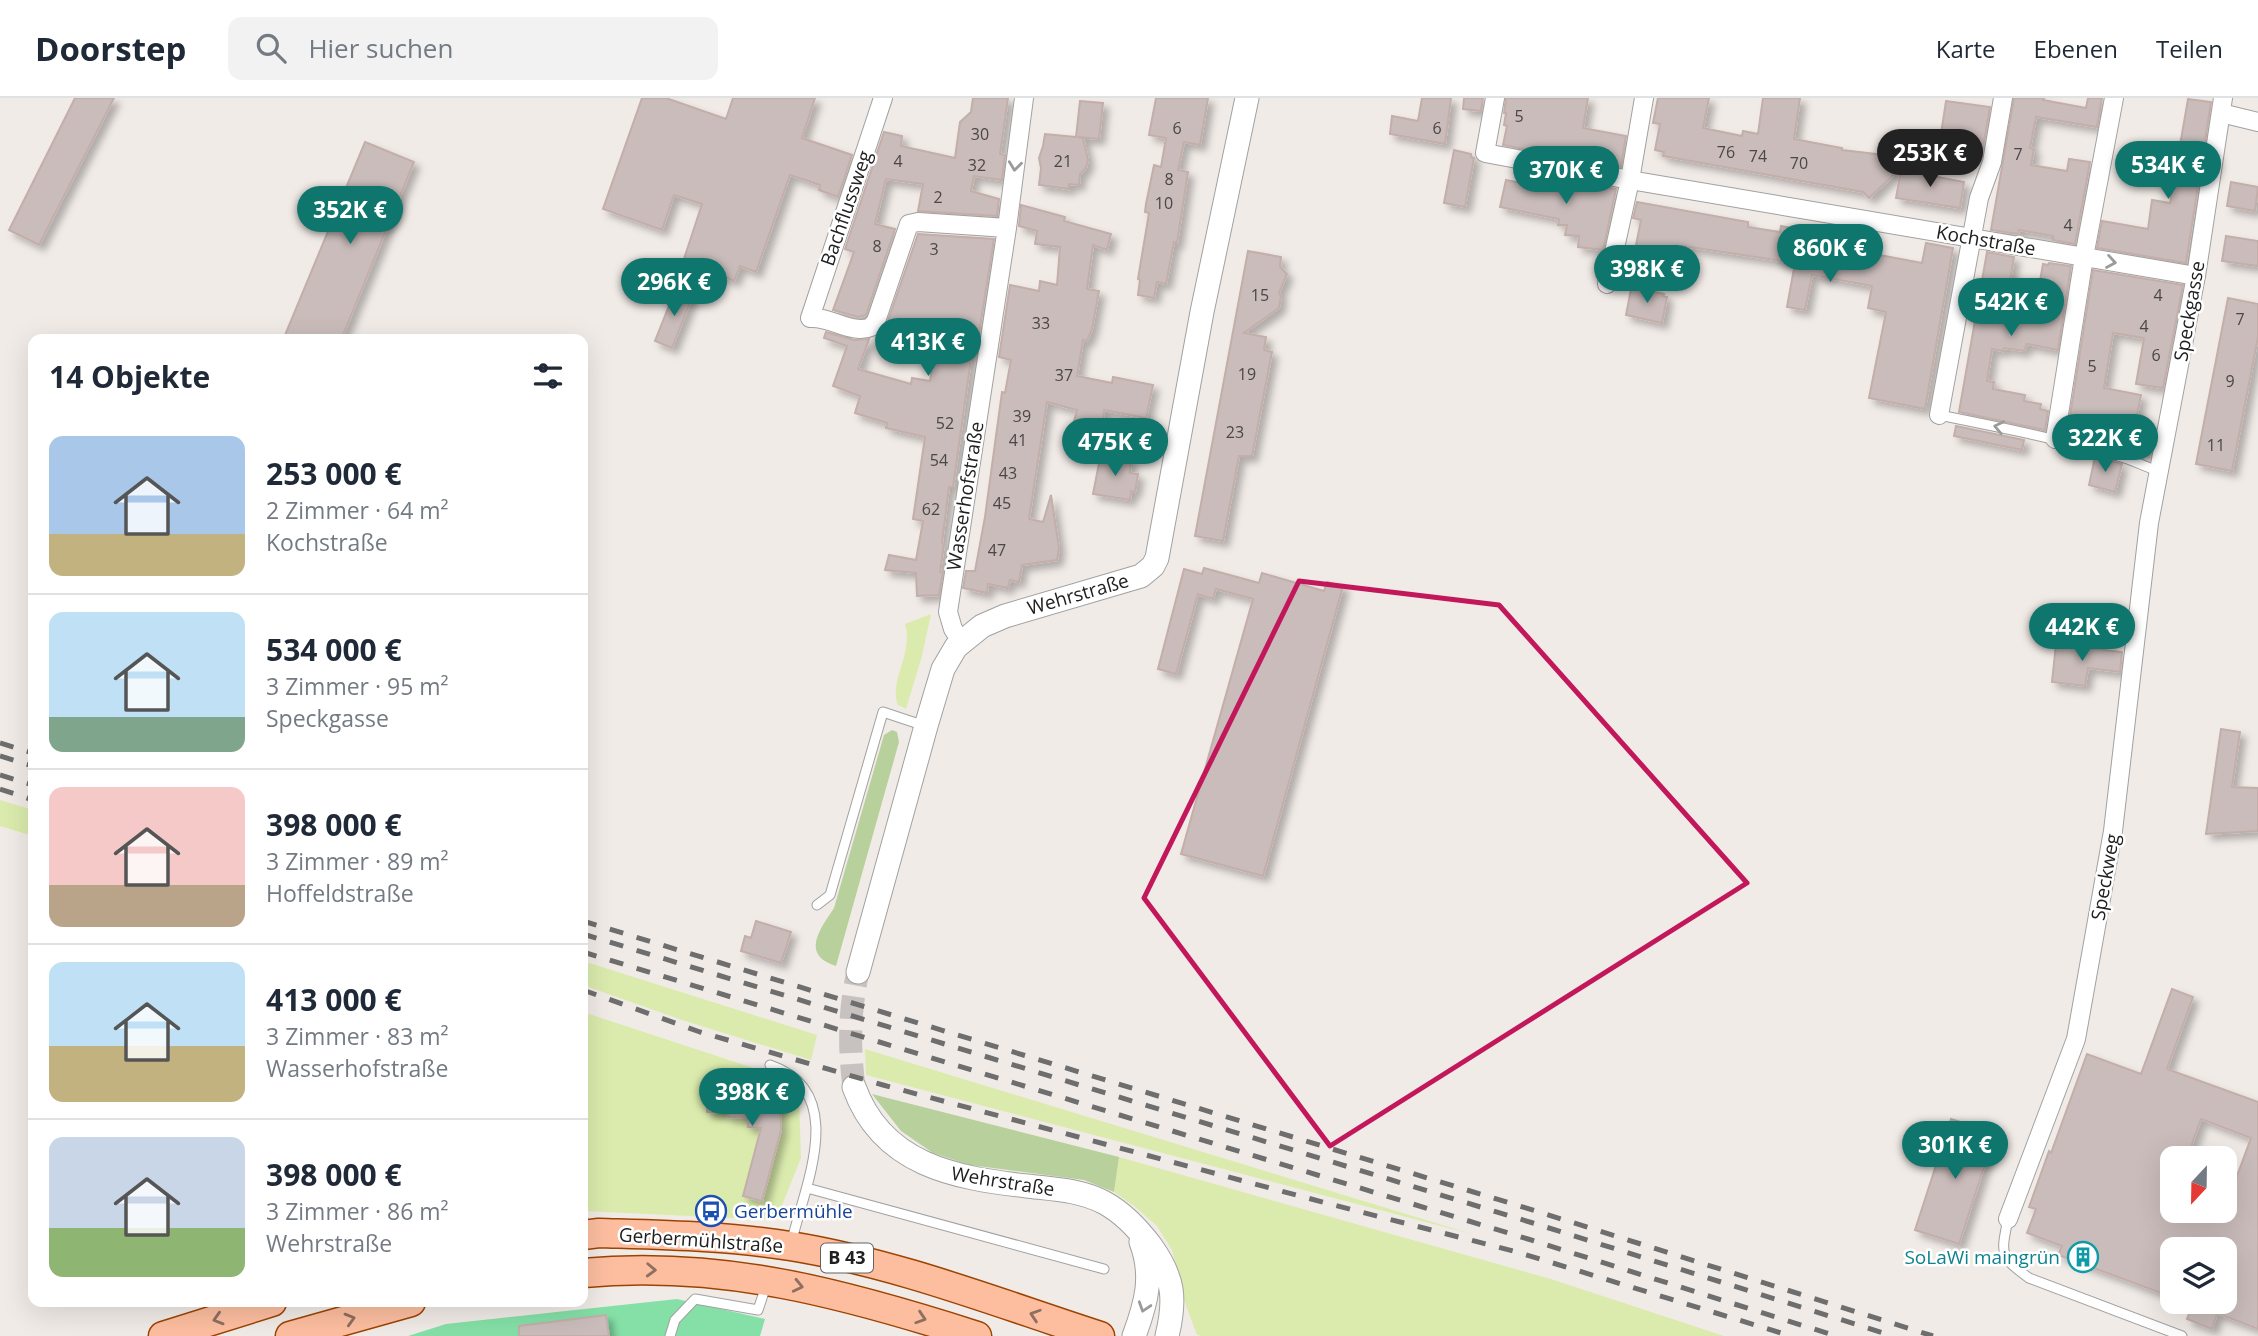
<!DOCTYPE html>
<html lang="de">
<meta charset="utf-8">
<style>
body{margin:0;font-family:"Open Sans",sans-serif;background:#f2f2f3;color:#1f2937;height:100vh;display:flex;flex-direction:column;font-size:26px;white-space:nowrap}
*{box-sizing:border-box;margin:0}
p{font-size:23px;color:#747a83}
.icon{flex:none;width:38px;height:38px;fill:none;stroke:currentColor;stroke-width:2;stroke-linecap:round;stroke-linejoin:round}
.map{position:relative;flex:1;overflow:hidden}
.panel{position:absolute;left:28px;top:236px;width:560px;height:973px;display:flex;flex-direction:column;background:#fff;border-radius:14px;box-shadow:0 7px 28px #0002}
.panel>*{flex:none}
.needle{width:46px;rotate:202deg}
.fabs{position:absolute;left:2160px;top:1048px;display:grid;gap:14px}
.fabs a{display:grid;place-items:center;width:77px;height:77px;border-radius:14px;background:#fff;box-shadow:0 7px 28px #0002;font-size:35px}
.price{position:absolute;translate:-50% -60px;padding:0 16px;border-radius:24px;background:#0f766e;color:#fff;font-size:23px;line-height:46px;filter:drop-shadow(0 2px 4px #0008)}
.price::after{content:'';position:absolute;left:50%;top:42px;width:21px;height:16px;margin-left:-10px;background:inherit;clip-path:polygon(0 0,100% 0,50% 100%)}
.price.on{background:#222;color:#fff}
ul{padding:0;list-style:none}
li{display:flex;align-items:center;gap:21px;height:175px;padding:0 21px}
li+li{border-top:2px solid #e0e1e3}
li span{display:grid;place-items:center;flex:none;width:196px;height:140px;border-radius:14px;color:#555}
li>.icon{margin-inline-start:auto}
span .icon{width:84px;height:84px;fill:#fffc;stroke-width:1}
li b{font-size:30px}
h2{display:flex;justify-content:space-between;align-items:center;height:84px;padding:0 21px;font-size:30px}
header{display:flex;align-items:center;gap:42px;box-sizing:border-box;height:98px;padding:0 35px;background:#fff;border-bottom:2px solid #e0e1e3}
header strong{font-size:33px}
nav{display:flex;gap:38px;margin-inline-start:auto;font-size:24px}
.search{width:490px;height:63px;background:#f2f2f3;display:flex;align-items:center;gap:18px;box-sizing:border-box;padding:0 24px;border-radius:14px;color:#747a83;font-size:26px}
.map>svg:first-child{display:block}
.grass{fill:#dbebad}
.forest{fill:#b8d09c}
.pitch{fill:#85e0a7}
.building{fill:#c9bcba;stroke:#c3aea9;stroke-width:2;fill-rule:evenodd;filter:url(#shadow)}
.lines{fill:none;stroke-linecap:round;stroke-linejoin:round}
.tertiary-tunnel{stroke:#c7c2bf;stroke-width:23;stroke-dasharray:23 11;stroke-linecap:butt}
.service-casing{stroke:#a1a1a1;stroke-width:11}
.minor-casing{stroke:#a1a1a1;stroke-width:20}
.tertiary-casing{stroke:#a1a1a1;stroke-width:25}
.primary-casing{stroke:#9d4300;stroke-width:31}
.service{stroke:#fff;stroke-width:9}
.minor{stroke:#fff;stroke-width:18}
.tertiary{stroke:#fff;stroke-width:23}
.primary{stroke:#fdbea0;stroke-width:28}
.rail{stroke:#6e6e6e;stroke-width:5;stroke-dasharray:14 14;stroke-linecap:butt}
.oneway{stroke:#9b9b9b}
.oneway2{stroke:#8e6f60}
.marked{fill:none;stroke:#c2185b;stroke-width:5;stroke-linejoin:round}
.labels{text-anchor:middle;stroke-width:5;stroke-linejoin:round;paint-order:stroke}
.number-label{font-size:16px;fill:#4a4746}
.shield{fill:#fff;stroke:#636363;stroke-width:2}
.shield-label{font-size:18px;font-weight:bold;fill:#202020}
.street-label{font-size:19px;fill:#202020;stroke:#fff}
.transit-label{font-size:19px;fill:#164399;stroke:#fff;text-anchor:start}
.culture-label{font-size:19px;fill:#0d838f;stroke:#fff;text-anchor:end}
</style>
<header>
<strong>Doorstep</strong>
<div class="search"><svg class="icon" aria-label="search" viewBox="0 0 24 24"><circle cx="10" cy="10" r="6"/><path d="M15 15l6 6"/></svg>Hier suchen</div>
<nav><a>Karte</a><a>Ebenen</a><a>Teilen</a></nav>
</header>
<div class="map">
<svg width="2258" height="1238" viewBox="0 0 2258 1238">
<defs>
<filter id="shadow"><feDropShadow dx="5.5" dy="5.5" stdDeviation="3.5" flood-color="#0004"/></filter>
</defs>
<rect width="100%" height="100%" fill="#f1ebe7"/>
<path class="grass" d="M931 516 922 558 906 611 898 607C888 583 914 556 905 526Z
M0 702 33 712V738L0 728Z
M583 863 817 937 811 962 682 922 583 887Z
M583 914 772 976 799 1000 801 1060 776 1122 583 1113Z
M865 951 1475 1137 866 977Z
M1119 1059 1551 1181 1724 1238H1201L1197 1237 1186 1208 1172 1152 1157 1128 1134 1108 1114 1094Z"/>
<path class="forest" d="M892 632 897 634 899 644 836 868C800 857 820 831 834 810L884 637Z
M872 996 1119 1059 1114 1094 1084 1082 970 1067 933 1055 901 1033Z"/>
<path class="pitch" d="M677 1201 765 1221 760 1238H408L446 1226Z"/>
<path class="building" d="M75 0H114L39 147 9 132Z
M642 0H666L726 21 733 0H815L802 40 852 57 838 99 819 92 820 87 790 77 756 174 740 168 734 183 684 161 702 106 674 97 662 132 603 111Z
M973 0H1008L1000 56 1005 57 1002 82 974 78 971 93 999 101 997 118 918 113 923 86 886 81 875 126 895 131 866 217 858 219 833 212 854 154 845 151 884 34 902 38 901 48 955 60 960 24 971 14Z
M1156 0H1208L1200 47 1184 44 1178 72 1188 74 1177 145 1174 144 1166 186 1157 184 1154 200 1138 197 1140 182 1138 181 1149 115 1145 114 1146 106 1154 67 1161 69 1166 40 1149 37Z
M1422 0H1451L1445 46 1390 36 1392 18 1418 23Z
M1464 0H1483L1481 13 1463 11Z
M1506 0H1588L1583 30 1626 38 1621 69 1503 47 1507 28 1504 27 1506 15H1504Z
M1658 0H1709L1703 30 1742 38 1743 33 1758 36 1763 0H1800L1794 41 1842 50V52L1884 57 1883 68 1900 71 1869 100 1863 94 1663 58 1664 54 1655 52 1660 26 1653 25Z
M2014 0H2044L2043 2 2086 10 2088 0H2102L2097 29 2036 19 2030 50 2034 51 2031 67 2067 73 2069 61 2090 64 2075 146 2053 142V138L2019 132 2018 136 1991 132Z
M2188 1 2211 4 2186 165 2097 150 2102 123 2148 131 2152 102 2170 105Z
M1080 3 1103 5 1099 41 1078 39 1083 40 1088 62 1086 70 1080 76 1079 87 1069 86V91L1039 87 1041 70 1039 60 1043 48 1045 36 1076 39Z
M1946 3 1990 9 1983 49 1940 43Z
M365 44 414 64 341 242H283Z
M1454 52 1471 56V59L1474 60 1465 109 1444 105Z
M1901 72 1964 84 1960 110 1896 100Z
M1538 76 1616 91 1603 152 1578 149 1579 138 1565 137 1567 127H1558L1559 121 1500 109 1506 82 1536 88Z
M2231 84 2258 89 2255 113 2227 108Z
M1637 104 1748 124V129L1780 134 1781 128 1839 139V141L1845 143 1844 144 1867 148 1866 152 1869 153V155L1922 165 1926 145 1953 150 1925 311 1869 300 1886 214 1868 210 1872 188 1812 177 1805 212 1787 209 1795 165 1683 148 1681 158 1673 156 1667 159 1652 156 1651 160 1634 157 1641 122 1633 120Z
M1021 107 1065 119 1064 123 1111 136 1107 152 1093 147 1087 191 1099 193 1092 231 1087 243 1083 242 1077 278 1112 285 1113 279 1153 287 1146 320 1104 312 1102 337 1071 334 1077 312 1047 304 1029 421 1043 424 1051 397 1059 450 1057 462 1022 467 1019 484 1010 482 1008 490 988 486 987 495 963 490 966 473H975L985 419 1002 294 1005 295 1011 262 999 259 1010 187 1039 193 1040 183 1057 187 1060 149 1035 146 1037 133 1019 128Z
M918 136 994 141 976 254H972L953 389H949L942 445 944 446 940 474H943L939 497 917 498 916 475 885 472 889 457 916 462 923 423 913 421 925 339 886 330 887 325 855 315 860 298 833 288 847 248 824 240 826 234 854 242 869 241 858 271 911 286 912 280 930 283 936 239 885 231Z
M2226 138 2258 143V168L2222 163Z
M1248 153 1281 159 1280 169 1287 176 1279 195 1281 198 1279 210 1244 235 1266 239 1264 252 1272 254 1252 358H1239L1223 443 1195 438Z
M1987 154 2014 159 2007 201 2036 206 2043 166 2048 167 2049 165 2071 168 2058 252 2027 246 2024 253 2004 250 2003 253 1992 251 1987 283 1994 284 1993 291 2025 297 2024 303 2041 306 2040 311 2048 313 2045 332 1959 314Z
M2093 172 2183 187 2163 290 2136 286 2144 240 2113 235 2104 290 2141 297 2135 327 2155 330 2150 357 2067 337Z
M676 190 693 197 672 250 655 243Z
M1635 190 1664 196 1663 198 1667 199 1662 225 1626 217 1631 191 1634 192Z
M2228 200 2258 206V239L2232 373 2196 366Z
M1956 328 2024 342 2022 352 1954 338Z
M1101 355 1131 361 1130 375 1138 376 1135 394 1131 393 1130 402 1093 396Z
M2095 359 2122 366 2115 394 2089 387Z
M1204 470 1259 485 1262 475 1324 493 1327 484 1343 488 1263 778 1181 756 1253 501 1216 491 1213 501 1198 496 1176 576 1158 571 1184 471 1202 476Z
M2056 546 2122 554 2120 574 2088 570 2085 588 2052 584Z
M2221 631 2240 634 2232 689 2258 690V733L2206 736Z
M756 823 791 834 781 865 741 853 745 838 751 840Z
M2172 891 2193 899 2167 971 2258 1004V1231L2217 1215 2212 1231 2187 1221 2193 1206 2192 1204H2224V1152H2172V1199L2058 1157 2062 1148 2027 1135 2036 1111 2029 1109 2049 1053 2051 1055 2087 956 2141 976ZM2201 1021 2251 1040 2224 1113H2172V1060H2187Z
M708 987 759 990V998L780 1000 781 1032 762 1103 743 1098 761 1030 748 1029V1020L728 1019 729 1015 707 1014Z
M1951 1021 1995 1035 1959 1146 1915 1132Z
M606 1217 609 1238H519V1228Z"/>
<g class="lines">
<path class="tertiary-tunnel" d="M854 989C849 949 849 913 858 874"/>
<g class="service-casing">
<path id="service" d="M1939 317C1999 329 2059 341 2118 358 2132 361 2144 369 2159 373
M817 807 830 797 883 614 925 628
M770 967C850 994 804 1089 791 1146
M807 1090 1104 1171
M2008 1121C2001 1156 1999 1158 2029 1180L2182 1238
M670 1238 675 1222 695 1201 758 1212 766 1188"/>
</g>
<g class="minor-casing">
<path id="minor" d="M883 0 810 220C830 218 852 237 871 229L876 223 909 126 918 124 1007 130
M1495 0 1485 55 1630 82 2196 178
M2221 15 2258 24
M1607 186 1630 82 1644 0
M1939 317 1979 100 1992 64 2003 0
M2055 341 2084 159 2114 0
M961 543 953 531 948 514 1007 130 1024 0
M2008 1121 2076 941 2113 733 2149 425 2196 178 2223 0"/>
</g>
<g class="tertiary-casing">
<path id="tertiary" d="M858 874 926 628 943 571 956 549 982 528 1005 518 1141 478 1153 468 1157 460 1202 214 1247 0
M854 989C882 1067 955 1080 1027 1088 1053 1091 1081 1092 1105 1105 1123 1115 1139 1132 1151 1148 1174 1180 1176 1201 1167 1238
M1134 1238C1146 1206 1154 1178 1141 1144"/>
</g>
<g class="primary-casing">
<path id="primary" d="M583 1137 599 1135C663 1137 727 1138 790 1148 896 1165 998 1205 1100 1238
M583 1175C722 1162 846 1196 977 1238
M163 1238 272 1204
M290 1238 411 1204"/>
</g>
<use href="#service" class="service"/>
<use href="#minor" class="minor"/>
<use href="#tertiary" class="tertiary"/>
<use href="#primary" class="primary"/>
<path class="rail" d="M0 645 33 655
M0 658 33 668
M0 677 33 687
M0 691 33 702
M583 823 1536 1113 1933 1238
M583 836 1533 1125 1893 1238
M583 854 1528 1141 1836 1238
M583 892 700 934 883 987 1330 1106 1517 1154 1791 1238"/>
</g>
<defs><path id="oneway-chevron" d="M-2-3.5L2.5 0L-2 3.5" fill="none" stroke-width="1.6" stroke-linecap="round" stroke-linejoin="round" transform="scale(1.75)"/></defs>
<g class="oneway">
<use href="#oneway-chevron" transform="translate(1015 68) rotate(97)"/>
<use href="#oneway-chevron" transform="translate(2111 164) rotate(10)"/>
<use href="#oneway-chevron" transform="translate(1999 329) rotate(-168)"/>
<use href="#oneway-chevron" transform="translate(1144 1209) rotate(108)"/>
</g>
<g class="oneway2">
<use href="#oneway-chevron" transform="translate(651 1172) rotate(2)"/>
<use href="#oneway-chevron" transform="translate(798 1188) rotate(13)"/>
<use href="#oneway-chevron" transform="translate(1035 1217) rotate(-162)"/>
<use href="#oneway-chevron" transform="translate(921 1220) rotate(18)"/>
<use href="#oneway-chevron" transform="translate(218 1221) rotate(163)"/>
<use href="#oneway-chevron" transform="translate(350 1221) rotate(-16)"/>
</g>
<path class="marked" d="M1299 483 1499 507 1747 785 1330 1048 1144 800Z"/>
<defs>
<g id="bus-ring" transform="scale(1.575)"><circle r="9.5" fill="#fff" stroke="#1a4fb4" stroke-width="1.5"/><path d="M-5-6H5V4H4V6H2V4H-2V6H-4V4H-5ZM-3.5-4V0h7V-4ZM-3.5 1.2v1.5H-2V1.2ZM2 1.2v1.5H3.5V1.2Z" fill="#1a4fb4"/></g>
<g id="building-ring" transform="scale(1.575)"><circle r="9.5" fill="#fff" stroke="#0f9aa8" stroke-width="1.5"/><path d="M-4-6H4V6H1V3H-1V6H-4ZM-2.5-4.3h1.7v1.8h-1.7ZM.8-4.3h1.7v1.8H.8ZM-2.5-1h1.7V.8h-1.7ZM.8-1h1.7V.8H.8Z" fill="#0f9aa8"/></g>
</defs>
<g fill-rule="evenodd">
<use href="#bus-ring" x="711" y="1113"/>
<use href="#building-ring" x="2083" y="1159"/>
</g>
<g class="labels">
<g class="number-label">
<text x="1519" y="24">5</text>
<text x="1177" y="36">6</text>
<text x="1437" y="36">6</text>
<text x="980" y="42">30</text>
<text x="1726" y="60">76</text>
<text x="2018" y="62">7</text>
<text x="1758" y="64">74</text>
<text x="898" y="69">4</text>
<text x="1063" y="69">21</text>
<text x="1799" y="71">70</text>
<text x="977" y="73">32</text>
<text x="1169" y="87">8</text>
<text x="938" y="105">2</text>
<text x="1164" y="111">10</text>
<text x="2068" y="133">4</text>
<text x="877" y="154">8</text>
<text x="934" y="157">3</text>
<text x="1260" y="203">15</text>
<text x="2158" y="203">4</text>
<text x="2240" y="227">7</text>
<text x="1041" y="231">33</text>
<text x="2144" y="234">4</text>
<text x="2156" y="263">6</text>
<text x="2092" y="274">5</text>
<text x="1247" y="282">19</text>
<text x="1064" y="283">37</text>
<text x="2230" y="289">9</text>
<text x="1022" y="324">39</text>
<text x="945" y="331">52</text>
<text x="1235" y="340">23</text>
<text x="1018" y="348">41</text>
<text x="2216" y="353">11</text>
<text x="939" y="368">54</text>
<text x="1008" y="381">43</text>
<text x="1002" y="411">45</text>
<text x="931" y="417">62</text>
<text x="997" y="458">47</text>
</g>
<rect class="shield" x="821" y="1145.5" width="52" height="29" rx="5"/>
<g class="shield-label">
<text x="847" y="1166">B 43</text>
</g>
<g class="street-label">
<text transform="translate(846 110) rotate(-71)" y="7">Bachflussweg</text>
<text transform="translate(1986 142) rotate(10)" y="7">Kochstraße</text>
<text transform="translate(2189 213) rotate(-80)" y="7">Speckgasse</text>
<text transform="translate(965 398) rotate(-81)" y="7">Wasserhofstraße</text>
<text transform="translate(1078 496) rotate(-16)" y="7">Wehrstraße</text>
<text transform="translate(2105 779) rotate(-80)" y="7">Speckweg</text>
<text transform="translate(1003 1083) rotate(9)" y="7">Wehrstraße</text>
<text transform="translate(701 1142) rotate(4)" y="7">Gerbermühlstraße</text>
</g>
<g class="transit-label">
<text x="734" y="1120">Gerbermühle</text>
</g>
<g class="culture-label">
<text x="2060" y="1166">SoLaWi maingrün</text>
</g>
</g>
</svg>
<div class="fabs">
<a><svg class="needle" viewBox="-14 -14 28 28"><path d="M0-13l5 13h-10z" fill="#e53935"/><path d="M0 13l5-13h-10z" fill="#747a83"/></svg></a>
<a><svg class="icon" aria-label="layers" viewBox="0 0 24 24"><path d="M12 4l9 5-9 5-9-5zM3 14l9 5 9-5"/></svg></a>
</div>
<b class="price on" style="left:1930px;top:91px">253K €</b>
<b class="price" style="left:2168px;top:103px">534K €</b>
<b class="price" style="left:1566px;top:108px">370K €</b>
<b class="price" style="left:350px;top:148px">352K €</b>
<b class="price" style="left:1830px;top:186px">860K €</b>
<b class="price" style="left:1647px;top:207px">398K €</b>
<b class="price" style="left:674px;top:220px">296K €</b>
<b class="price" style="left:2011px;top:240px">542K €</b>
<b class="price" style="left:928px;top:280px">413K €</b>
<b class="price" style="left:2105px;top:376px">322K €</b>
<b class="price" style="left:1115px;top:380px">475K €</b>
<b class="price" style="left:2082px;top:565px">442K €</b>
<b class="price" style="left:752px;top:1030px">398K €</b>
<b class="price" style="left:1955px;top:1083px">301K €</b>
<section class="panel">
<h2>14 Objekte<svg class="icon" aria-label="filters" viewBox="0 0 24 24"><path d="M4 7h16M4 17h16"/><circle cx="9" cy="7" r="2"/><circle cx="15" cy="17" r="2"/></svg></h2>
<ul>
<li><span style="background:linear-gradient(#a9c7e8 70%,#c2b280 0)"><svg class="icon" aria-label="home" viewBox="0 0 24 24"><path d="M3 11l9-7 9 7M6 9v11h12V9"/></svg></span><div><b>253 000 €</b><p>2 Zimmer · 64 m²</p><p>Kochstraße</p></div></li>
<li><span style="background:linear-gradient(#bfe0f5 75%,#7fa58c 0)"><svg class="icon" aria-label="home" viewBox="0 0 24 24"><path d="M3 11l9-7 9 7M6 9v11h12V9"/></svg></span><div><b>534 000 €</b><p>3 Zimmer · 95 m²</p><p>Speckgasse</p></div></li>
<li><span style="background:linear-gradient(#f6c9c9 70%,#b9a48a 0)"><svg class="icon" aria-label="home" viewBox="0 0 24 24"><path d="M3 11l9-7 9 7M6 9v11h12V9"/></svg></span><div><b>398 000 €</b><p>3 Zimmer · 89 m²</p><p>Hoffeldstraße</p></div></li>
<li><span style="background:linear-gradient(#bfe0f5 60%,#c2b280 0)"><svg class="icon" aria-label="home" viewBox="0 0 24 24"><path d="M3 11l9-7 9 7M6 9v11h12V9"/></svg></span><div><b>413 000 €</b><p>3 Zimmer · 83 m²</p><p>Wasserhofstraße</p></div></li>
<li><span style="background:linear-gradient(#c9d6e8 65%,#8fb573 0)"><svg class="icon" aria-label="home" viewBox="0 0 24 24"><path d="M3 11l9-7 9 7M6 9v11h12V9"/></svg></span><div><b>398 000 €</b><p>3 Zimmer · 86 m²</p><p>Wehrstraße</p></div></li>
</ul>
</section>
</div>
